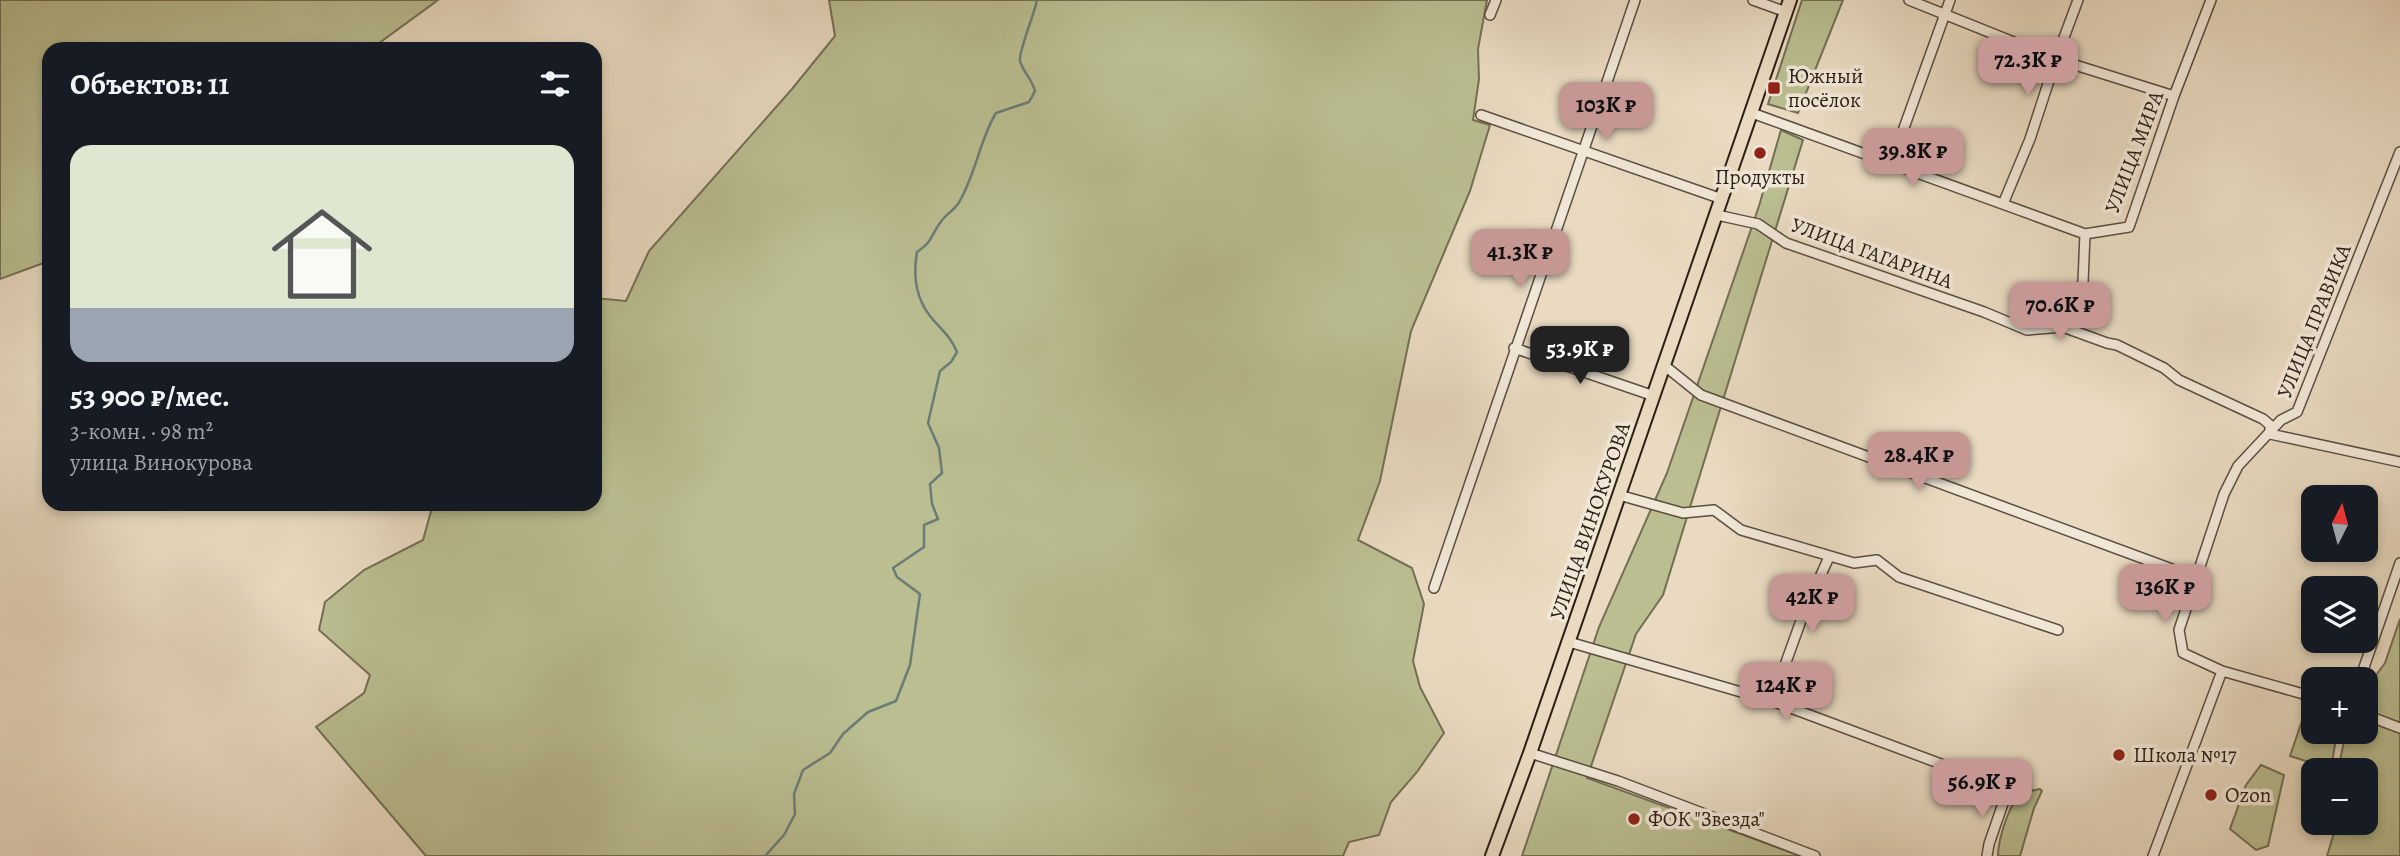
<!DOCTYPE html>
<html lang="ru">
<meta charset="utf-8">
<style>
body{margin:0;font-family:Alegreya,serif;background:#20242c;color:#f1f3f6;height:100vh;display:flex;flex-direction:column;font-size:26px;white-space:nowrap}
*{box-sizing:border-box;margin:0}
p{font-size:23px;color:#9ea1a6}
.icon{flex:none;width:38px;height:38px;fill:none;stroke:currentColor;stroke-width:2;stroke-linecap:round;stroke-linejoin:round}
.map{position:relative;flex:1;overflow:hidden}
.side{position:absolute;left:42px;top:42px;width:560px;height:469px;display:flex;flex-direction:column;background:#171b24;border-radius:21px;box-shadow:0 4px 10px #0003}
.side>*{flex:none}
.needle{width:46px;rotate:6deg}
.fabs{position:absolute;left:2301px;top:485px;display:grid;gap:14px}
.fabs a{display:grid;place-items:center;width:77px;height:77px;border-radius:14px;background:#171b24;box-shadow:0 4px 10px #0003;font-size:35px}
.price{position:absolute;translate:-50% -60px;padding:0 16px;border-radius:14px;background:#c59692;color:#111;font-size:23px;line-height:46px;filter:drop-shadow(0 2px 4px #0008)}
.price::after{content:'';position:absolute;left:50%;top:42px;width:21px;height:16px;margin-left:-10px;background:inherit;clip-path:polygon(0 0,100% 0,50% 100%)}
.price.on{background:#222;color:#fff}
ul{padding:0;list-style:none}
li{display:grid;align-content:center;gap:14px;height:371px;padding:0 28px}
li span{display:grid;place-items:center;height:217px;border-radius:21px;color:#555}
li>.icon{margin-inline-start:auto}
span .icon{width:126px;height:126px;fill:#fffc;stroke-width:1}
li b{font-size:30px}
h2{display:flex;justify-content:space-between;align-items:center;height:84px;padding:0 28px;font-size:30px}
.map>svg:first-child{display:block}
.green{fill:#babe91;stroke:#736f54;stroke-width:2}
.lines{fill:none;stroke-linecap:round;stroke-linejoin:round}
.stream{stroke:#6c7c77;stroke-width:2.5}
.minor-casing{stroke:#5b4e41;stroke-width:12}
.major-casing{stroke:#2c2016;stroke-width:16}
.minor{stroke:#f1e7d7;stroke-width:9}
.major{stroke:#e9dac1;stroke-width:12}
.poi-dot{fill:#8f2418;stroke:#f1e7d7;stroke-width:2.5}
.labels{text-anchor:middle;stroke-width:7;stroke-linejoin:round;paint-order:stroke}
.poi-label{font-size:21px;fill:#2c2016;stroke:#f1e7d7;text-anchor:start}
.street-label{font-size:21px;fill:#2c2016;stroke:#f1e7d7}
</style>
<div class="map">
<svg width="2400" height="856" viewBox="0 0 2400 856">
<rect width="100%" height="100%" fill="#e9dac1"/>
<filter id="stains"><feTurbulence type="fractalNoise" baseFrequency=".00286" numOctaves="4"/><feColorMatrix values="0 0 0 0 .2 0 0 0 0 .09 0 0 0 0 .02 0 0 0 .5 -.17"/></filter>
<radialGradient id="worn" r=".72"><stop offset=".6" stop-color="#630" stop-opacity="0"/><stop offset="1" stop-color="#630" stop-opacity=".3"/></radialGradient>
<path class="green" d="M0 0H438L371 49H49V261L0 279Z
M829 0H1487L1478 49 1479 79 1473 120 1490 125 1470 191 1411 331 1380 481 1358 540 1412 568 1424 604 1413 661 1420 687 1444 733 1417 772 1391 802 1379 835 1349 842 1343 856H426L316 727 364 693 370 675 319 630 325 602 364 570 423 540 433 504H595V298L626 301 649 251 792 89 835 36Z
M1802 0H1843L1798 113 1768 104Z
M1781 130 1803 140 1663 595 1636 634 1587 778 1801 856H1522L1599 627 1667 473 1759 206Z
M2400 619V723L2366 711V686H2368L2385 663Z
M2313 707 2314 732H2337L2331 769 2290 756 2306 709Z
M2366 721 2400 733V856H2327L2337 823 2366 822V770H2338L2346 732H2366Z
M2261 765 2284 775 2268 846 2256 850 2230 829 2246 785Z
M2040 789 2042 791 2034 808 2020 856H1998C1998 841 2009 801 2023 793 2028 791 2035 790 2040 789Z"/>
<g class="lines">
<path class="stream" d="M765 856 784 835 795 814 794 794 803 770 830 753 843 734 868 712 896 701 910 665 920 594 897 577 893 568 924 547V525L938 519 932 504 930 484 942 473 939 448 928 423 940 371 951 362 957 352C949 334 942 331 930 316 916 298 913 275 917 252 934 240 929 238 940 223 945 215 953 211 958 204 976 175 979 141 996 113L1029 102 1035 91C1032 79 1023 72 1020 61 1018 53 1035 12 1037 0"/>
<g class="minor-casing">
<path id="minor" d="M1753 0 1786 12
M1909 0 2056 59 2174 96
M1490 15 1496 0
M1752 113 2085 234
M1481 115 1722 199
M1891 164 1950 0
M2003 204 2030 139 2056 59 2078 0
M1717 215 1758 224 1786 243 1984 312 2027 330 2063 327 2107 343 2117 345 2164 368 2179 380 2263 419 2270 425V434L2400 462
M2063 327 2083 282 2085 234 2129 227 2174 96 2211 0
M1514 348 1654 396
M1665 366 1701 395 2196 578
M1619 495 1683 513 1714 510 1741 530 1854 563 1877 560 1899 577 2058 630
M1434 588 1635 0
M1569 642 1772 701 2008 789 1989 844 1987 856
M2222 671 2314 697
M2360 679 2400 563
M1772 701 1803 615 1829 557
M2366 715 2400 728
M1530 753 1618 781 1815 856
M2153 856 2222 671 2183 653 2179 630 2224 494 2238 466 2281 420 2297 412 2400 152"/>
</g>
<g class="major-casing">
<path id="major" d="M1492 856 1530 753 1790 0"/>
</g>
<use href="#minor" class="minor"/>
<use href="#major" class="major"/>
</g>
<g class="poi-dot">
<rect x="1767" y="81" width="14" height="14" rx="3.5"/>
<circle cx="1760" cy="153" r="7"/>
<circle cx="2119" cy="755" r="7"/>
<circle cx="2211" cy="795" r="7"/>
<circle cx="1634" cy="819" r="7"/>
</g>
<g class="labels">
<g class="poi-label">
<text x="1788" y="83">Южный<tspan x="1788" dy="24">посёлок</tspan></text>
<text x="1760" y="184" text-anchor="middle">Продукты</text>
<text x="2133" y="762">Школа №17</text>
<text x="2225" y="802">Ozon</text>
<text x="1648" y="826">ФОК "Звезда"</text>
</g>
<g class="street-label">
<text transform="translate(2134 152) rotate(-69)" y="7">УЛИЦА МИРА</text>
<text transform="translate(1872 253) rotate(20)" y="7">УЛИЦА ГАГАРИНА</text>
<text transform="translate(2314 321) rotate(-68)" y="7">УЛИЦА ПРАВИКА</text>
<text transform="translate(1590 521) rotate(-71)" y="7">УЛИЦА ВИНОКУРОВА</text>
</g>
</g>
<rect width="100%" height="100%" filter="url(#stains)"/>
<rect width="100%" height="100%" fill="url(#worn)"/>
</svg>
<div class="fabs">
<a><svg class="needle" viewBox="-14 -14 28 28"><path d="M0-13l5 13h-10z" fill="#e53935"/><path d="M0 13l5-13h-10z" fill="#9ea1a6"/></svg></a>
<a><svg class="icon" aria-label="layers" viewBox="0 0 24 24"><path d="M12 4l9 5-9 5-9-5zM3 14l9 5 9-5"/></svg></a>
<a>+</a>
<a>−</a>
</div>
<b class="price" style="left:2028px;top:97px">72.3K ₽</b>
<b class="price" style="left:1606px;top:142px">103K ₽</b>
<b class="price" style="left:1913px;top:188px">39.8K ₽</b>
<b class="price" style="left:1520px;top:289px">41.3K ₽</b>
<b class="price" style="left:2060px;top:342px">70.6K ₽</b>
<b class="price on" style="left:1580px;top:386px">53.9K ₽</b>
<b class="price" style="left:1919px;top:492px">28.4K ₽</b>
<b class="price" style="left:2165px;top:624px">136K ₽</b>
<b class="price" style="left:1812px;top:634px">42K ₽</b>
<b class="price" style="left:1786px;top:722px">124K ₽</b>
<b class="price" style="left:1982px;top:819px">56.9K ₽</b>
<section class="side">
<h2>Объектов: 11<svg class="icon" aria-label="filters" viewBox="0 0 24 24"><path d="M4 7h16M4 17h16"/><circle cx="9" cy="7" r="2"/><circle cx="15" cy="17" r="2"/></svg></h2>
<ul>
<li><span style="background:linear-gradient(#dfe7d0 75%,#9aa5b1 0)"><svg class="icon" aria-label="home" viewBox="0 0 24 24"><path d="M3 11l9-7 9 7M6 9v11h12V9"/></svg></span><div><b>53 900 ₽/мес.</b><p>3-комн. · 98 m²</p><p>улица Винокурова</p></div></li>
</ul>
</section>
</div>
